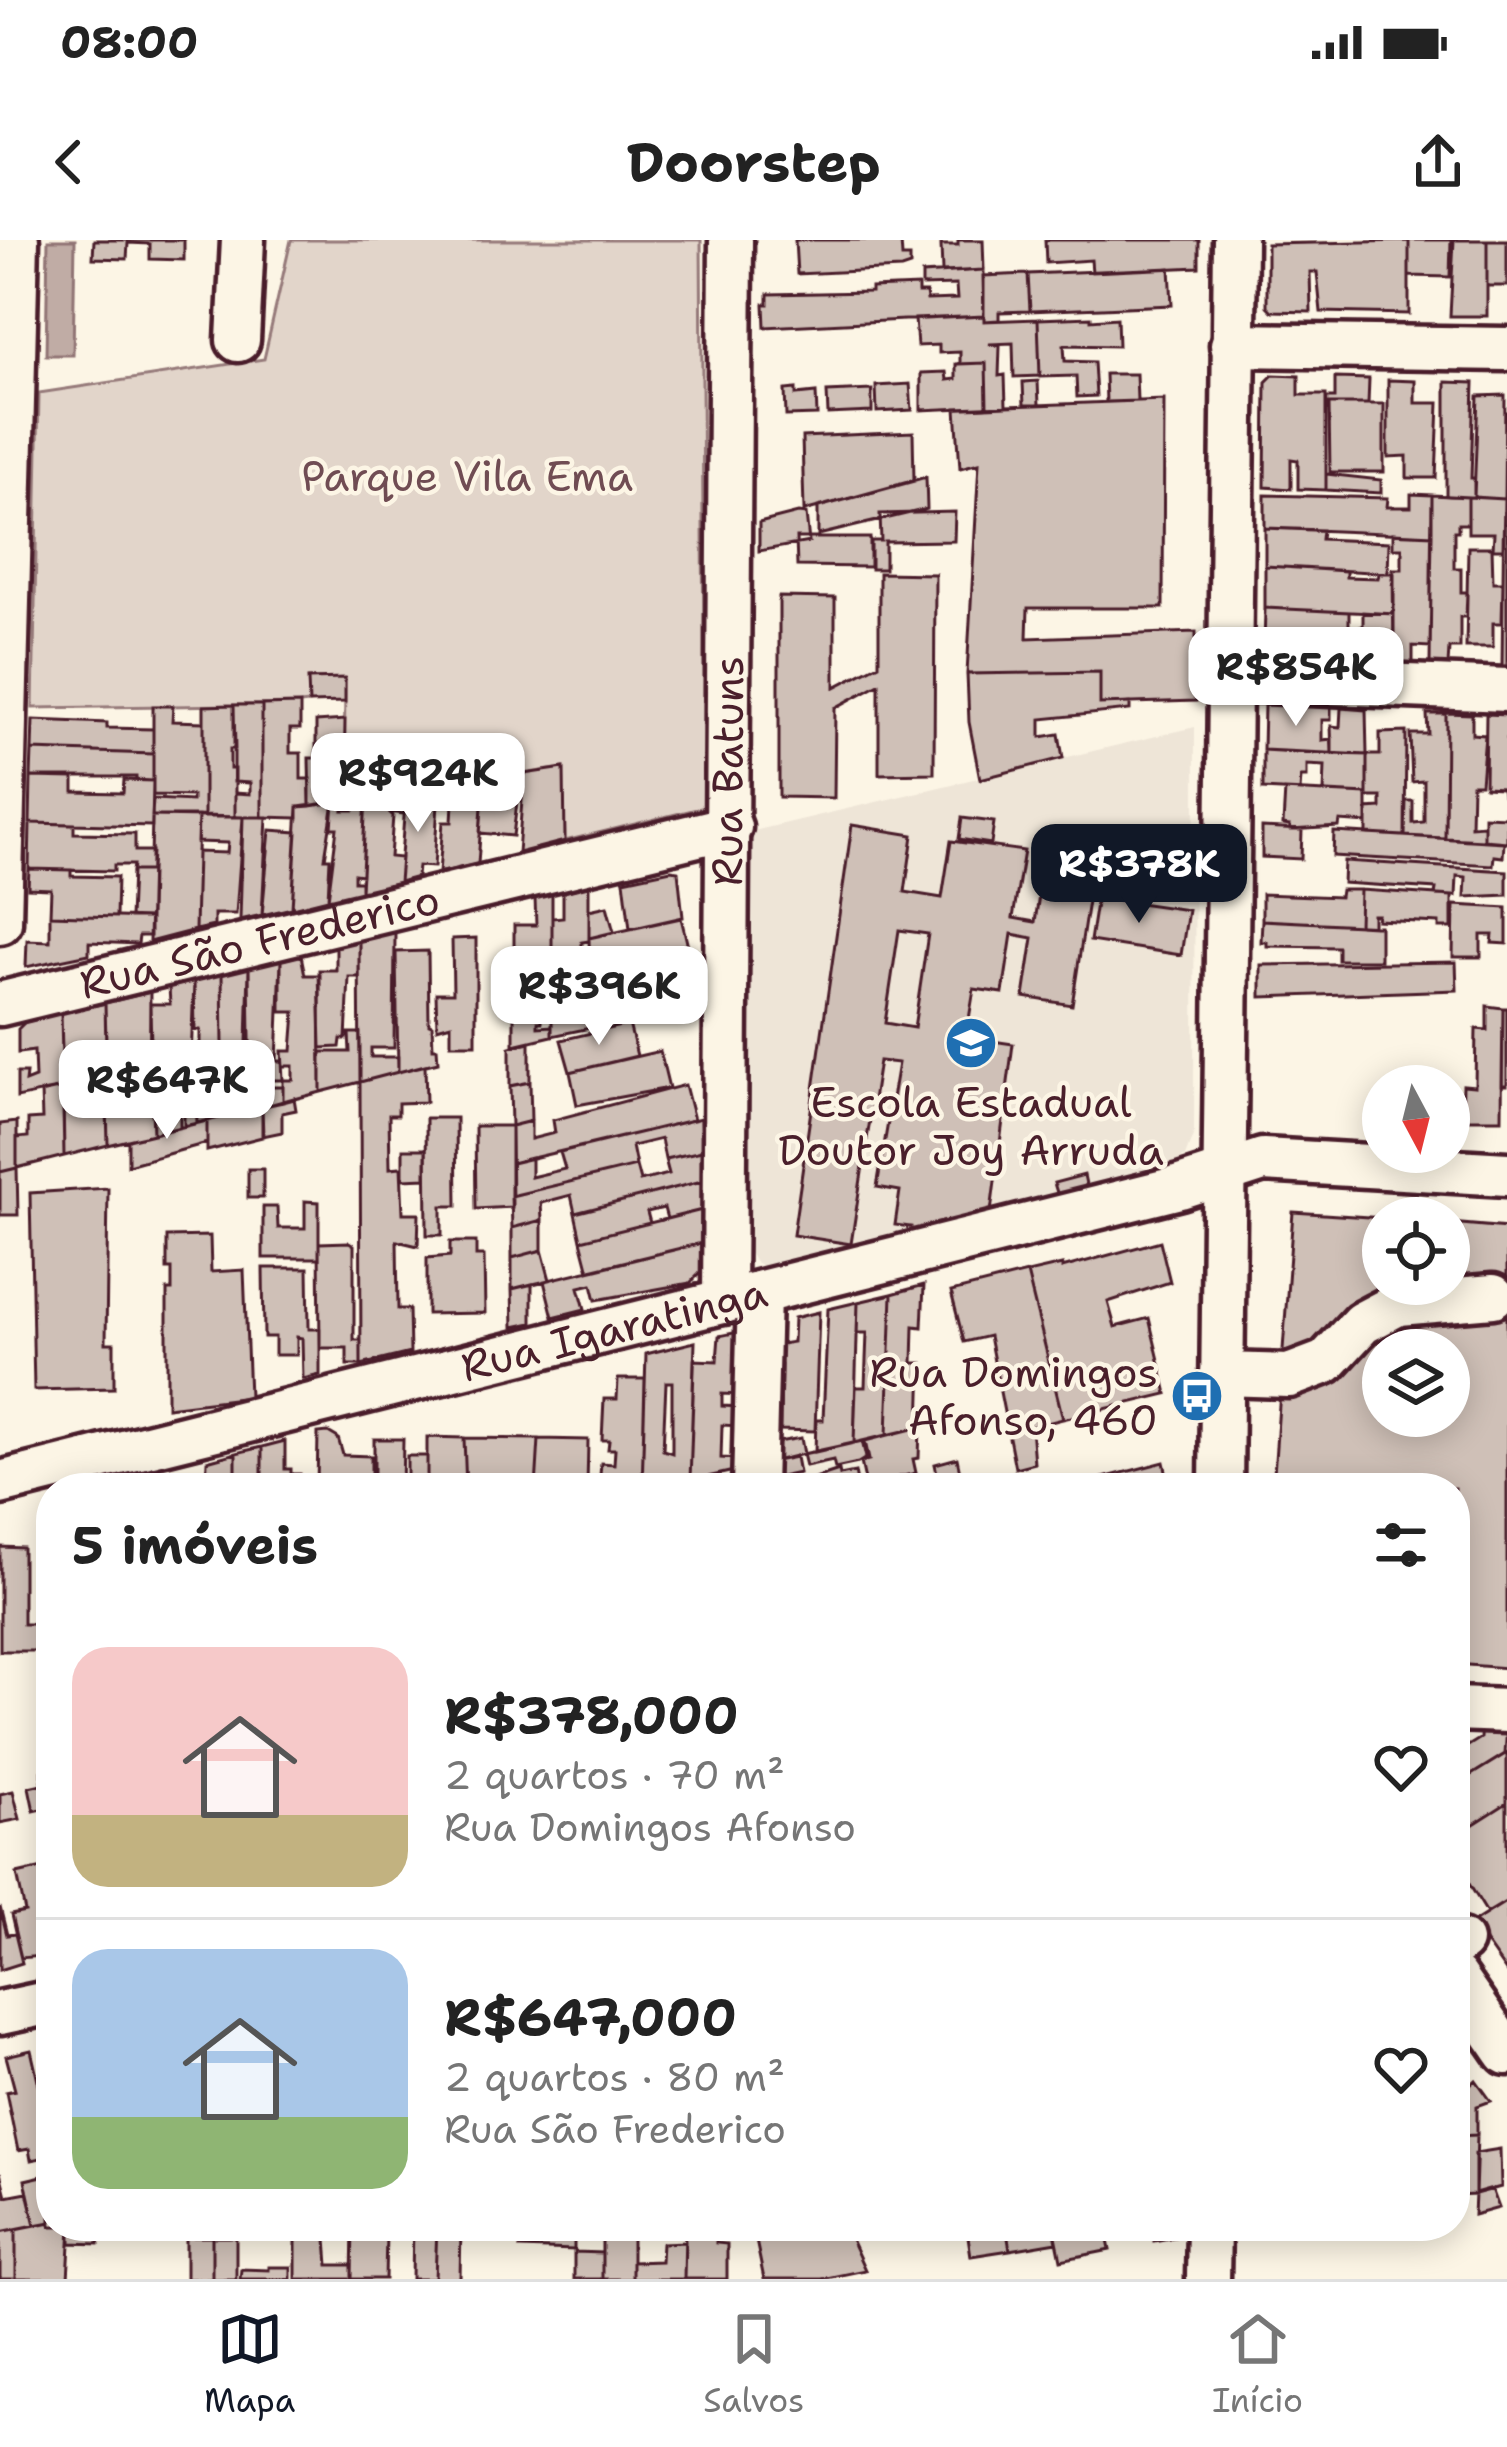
<!DOCTYPE html>
<html lang="pt">
<meta charset="utf-8">
<style>
body{margin:0;font-family:"Shantell Sans",sans-serif;background:#f2f2f2;color:#222;height:100vh;display:flex;flex-direction:column;font-size:45px;white-space:nowrap}
*{box-sizing:border-box;margin:0}
p{font-size:39px;color:#767676}
.icon{flex:none;width:66px;height:66px;fill:none;stroke:currentColor;stroke-width:2;stroke-linecap:round;stroke-linejoin:round}
.map{position:relative;flex:1;overflow:hidden}
.panel{position:absolute;left:36px;top:1233px;width:1434px;height:768px;display:flex;flex-direction:column;background:#fff;border-radius:48px;box-shadow:0 6px 30px #0003}
.panel>*{flex:none}
.needle{width:78px;rotate:173deg}
.buttons{position:absolute;left:1362px;top:825px;display:grid;gap:24px}
.buttons a{display:grid;place-items:center;width:108px;height:108px;border-radius:50%;background:#fff;box-shadow:0 6px 30px #0003;font-size:60px}
.price{position:absolute;translate:-50% -102px;padding:0 27px;border-radius:24px;background:#fff;color:#222;font-size:39px;line-height:78px;filter:drop-shadow(0 3px 6px #0008)}
.price::after{content:'';position:absolute;left:50%;top:72px;width:36px;height:27px;margin-left:-18px;background:inherit;clip-path:polygon(0 0,100% 0,50% 100%)}
.price.on{background:#111827;color:#fff}
ul{padding:0;list-style:none}
li{display:flex;align-items:center;gap:36px;height:300px;padding:0 36px}
li+li{border-top:3px solid #e0e0e0}
li span{display:grid;place-items:center;flex:none;width:336px;height:240px;border-radius:36px;color:#555}
li>.icon{margin-inline-start:auto}
span .icon{width:144px;height:144px;fill:#fffc;stroke-width:1}
li b{font-size:51px}
h2{display:flex;justify-content:space-between;align-items:center;height:144px;padding:0 36px;font-size:51px}
.status{display:flex;justify-content:space-between;align-items:center;height:84px;padding:0 60px;background:#fff;direction:ltr}
.status svg{height:33px;fill:currentColor}
header{display:flex;justify-content:space-between;align-items:center;height:156px;padding:0 36px;background:#fff;font-size:54px;font-weight:700}
.menu{display:flex;justify-content:space-around;align-items:center;height:168px;border-top:3px solid #e0e0e0;background:#fff;font-size:33px;color:#767676}
.menu a{display:grid;justify-items:center;gap:6px}
.menu .on{color:#111827}
.map>svg:first-child{display:block}
.built{fill:#eee5d7}
.green{fill:#e2d5ca;stroke:#967a7a;stroke-width:3}
.water{fill:#c0aca5;stroke:#917474;stroke-width:3}
.building{fill:#cfc0b7;stroke:#4a1f2b;stroke-width:3;fill-rule:evenodd}
.lines{fill:none;stroke-linecap:round;stroke-linejoin:round}
.minor-casing{stroke:#4a1f2b;stroke-width:51}
.minor{stroke:#fcf5e5;stroke-width:42}
.labels{text-anchor:middle;stroke-width:9;stroke-linejoin:round;paint-order:stroke}
.park-label{font-size:42px;fill:#704c53;stroke:#fcf5e5}
.street-label{font-size:42px;fill:#4a1f2b;stroke:#fcf5e5}
.poi-label{font-size:42px;fill:#4a1f2b;stroke:#fcf5e5}
</style>
<div class="status"><b>08:00</b><svg viewBox="0 0 49 12"><path d="M0 12V9h3v3zM5 12V6h3v6zM10 12V3h3v9zM15 12V0h3v12zM26 1h20v11H26zM47 4h2v5h-2z"/></svg></div>
<header><svg class="icon" aria-label="back" viewBox="0 0 24 24"><path d="M15 5l-7 7 7 7"/></svg>Doorstep<svg class="icon" aria-label="share" viewBox="0 0 24 24"><path d="M12 15V3M7 8l5-5 5 5M5 13v7h14v-7"/></svg></header>
<div class="map">
<svg width="1507" height="2039" viewBox="0 0 1507 2039">
<rect width="100%" height="100%" fill="#fcf5e5"/>
<filter id="ink" filterUnits="userSpaceOnUse"><feTurbulence type="fractalNoise" baseFrequency=".00833" numOctaves="2"/><feDisplacementMap in="SourceGraphic" scale="24" xChannelSelector="R" yChannelSelector="G"/><feConvolveMatrix kernelMatrix="1 2 1 2 8 2 1 2 1" color-interpolation-filters="sRGB"/></filter>
<g filter="url(#ink)">
<path class="built" d="M1195 487 1194 893 1185 916 1170 927 1087 949 764 1027 754 1021 746 1007 749 592Z"/>
<path class="green" d="M291 0H701L705 567 565 601 563 528 344 560 345 439H309V463L300 464 33 468 39 153 264 119Z"/>
<path class="water" d="M48 0H75L73 115H46Z"/>
<path class="building" d="M94 0H184V20L150 19V4L128 3 127 19 93 18Z
M795 0H921V1L901 2 902 17H910V26L901 29 797 34Z
M958 0H983L984 30 942 32 941 5H958Z
M1045 0H1199V27L1092 32 1091 20 1046 23Z
M1451 0 1450 37 1409 36V0Z
M1454 0H1487V76H1450Z
M1487 0H1507V46H1487Z
M1409 1V74L1321 72 1317 32H1310L1311 72 1272 71 1267 66V4Z
M1170 28 1172 65 1030 71 1028 34Z
M984 30V76L765 87 764 64H768V54L871 52V48L918 46V53H926L927 60 957 59 956 45 922 46V34Z
M1028 34 1030 71 999 72V80L984 81 983 36Z
M984 76V81L1038 79 1040 136 1014 137 1013 103 989 104 1000 106 999 136 1005 135 1006 166 987 167 986 123 960 124V112L939 113V105L917 106 915 79Z
M1091 77V80L1117 78 1118 106 1064 105 1065 121 1094 122 1096 156 1077 157 1076 136 1040 137 1038 79Z
M986 123 987 167 921 170V133L946 132 947 140 956 139V124Z
M1105 134H1136L1137 161 1106 162Z
M1273 135 1299 136V155H1326V250L1298 249V220L1291 219V249L1265 247 1266 142Z
M1335 138 1369 139 1368 164H1329L1326 172 1327 158H1335Z
M1388 140 1415 141V163H1439L1436 238H1407V216L1388 217Z
M1038 141 1039 165H1024L1023 142Z
M1446 142 1474 143 1471 238H1474V257L1446 256Z
M910 144 912 170 877 172 876 146Z
M796 149V155L816 153 817 175 786 176 785 150Z
M872 150V172L828 174 827 152Z
M1505 155 1504 259 1474 257 1478 156Z
M1164 160 1163 368H1028L1027 398 1196 392V461L1100 464V432L967 434 979 223 960 228 956 168Z
M1329 164H1384V232H1330Z
M1505 172H1507V428H1502Z
M913 192 914 241 804 271 802 197Z
M1326 234 1381 240V253L1326 250Z
M926 237 927 269 818 295V267Z
M1411 254 1432 255V295L1265 288V255L1388 258 1387 267H1411Z
M1432 255 1468 257V284H1458V291H1454V328H1461V352H1467L1466 377H1460V408H1449L1448 426 1430 425Z
M1468 257 1504 259 1503 309H1493L1494 293H1468Z
M955 272 954 301 885 302V329H871V301H881L880 274Z
M798 273 806 274 809 302 759 311V283Z
M1265 288 1322 290 1321 299 1389 302 1388 333 1265 326Z
M1393 293 1432 295 1430 407 1413 406V425L1394 424 1393 329H1402V308H1393Z
M796 298H870V327L797 326Z
M1468 307H1492L1493 342H1503L1502 383H1493V407H1466Z
M1265 326 1346 331V337L1378 338 1379 333H1394V374L1265 368Z
M879 333 935 334 934 533 879 534V444L835 468 834 558 779 557V357L835 358V447L879 424Z
M1265 368 1349 372V387H1363V372L1394 374V424L1369 422 1368 390H1363L1362 414 1325 412 1326 401 1312 400V393H1309L1308 408H1319L1318 420 1274 418 1264 408Z
M1100 432V464L1130 463V470L1041 479V497L1059 494 1063 518 980 539 969 482 967 434Z
M345 438V462L309 463 308 439Z
M300 464V489H290V513H301V539H310V566L298 567V578L262 577V465Z
M234 465H262V577H235V553L250 554V543L234 542Z
M234 465 235 509H230V529H235V577H204V466Z
M1264 465 1331 468V480H1322V500L1332 499V514L1263 510Z
M153 466H173L172 481 204 482V577L152 576 153 559 192 561V556L153 555Z
M1341 468 1366 470 1367 515 1332 514 1331 486 1340 487Z
M1446 473 1472 474V494L1485 495 1481 544H1472L1471 586 1484 585V600L1445 598Z
M1427 474H1446L1445 598 1405 596 1406 561H1413V583L1424 582V541L1412 542 1410 494H1428Z
M1486 474 1507 475V555H1503L1502 548 1485 547Z
M33 480 107 483V488L153 489V514L32 510Z
M345 480 344 546 330 548 331 563 310 566 309 518H316V482Z
M1406 492 1405 596 1367 594V569L1381 568V557H1367V515H1380V493Z
M32 510 153 514V541L136 540V537H31Z
M1263 510 1367 515V554L1324 552 1325 526 1307 525V537H1301L1300 551 1263 549Z
M564 528 565 601 518 613 524 534Z
M31 537 74 538V552L123 553 124 540 153 541 152 586 30 583Z
M502 537 503 552 518 553 513 596 480 593 484 539Z
M484 539 478 624 439 633 443 582H452L453 562H444L445 545Z
M423 549 422 561 438 563 434 627 418 626 417 637 399 642 406 551Z
M1285 550 1367 554V583L1340 581 1339 587 1290 590V586L1283 585Z
M406 551 404 574 389 572 393 576 390 617 401 618 399 642 361 651 366 557Z
M366 557 362 635 354 634V641H361V651L328 659 337 588H332L334 562 344 560 343 570H354V559Z
M334 562 325 618H330L328 659 292 668 298 567Z
M1507 566V602L1484 600V576L1507 577Z
M152 576H198L195 690 149 702Z
M198 576 243 577 236 674H214V686L195 690 197 612 227 613 228 603 197 602Z
M243 577H267L262 675 240 680Z
M962 578 994 582 991 604 959 599Z
M30 583 74 584V593L135 594V611H152L151 631H132L133 625H114V631L29 629Z
M852 585 913 595 905 652 942 658 951 601 1024 611 1013 678 1035 682 1045 615 1094 622 1072 765 1024 757 1033 698 1012 694 1003 753 974 749 966 797 1013 804 991 972 911 991V987L895 985 900 951 877 947 898 823 879 821 851 1004 793 995ZM899 690 928 694 914 788 885 783Z
M1262 588 1302 590 1301 619 1262 617Z
M270 590 297 592 292 668 262 675Z
M1334 592 1504 602 1503 617 1494 616 1493 625 1333 616Z
M1344 621 1507 631V655L1465 657 1466 637 1457 636 1456 656 1435 655 1436 649 1343 643Z
M29 629 71 630V636L117 637 116 677 50 675 51 649 28 648Z
M671 630 678 631 683 677 630 689 624 640Z
M132 631H151L150 678H130Z
M589 645V701L582 702V766H590V788L552 796V678L563 677V652Z
M1341 650H1360L1359 685 1262 680V654L1340 657Z
M1360 650 1452 656V688H1439V683L1377 680 1378 675H1373V686L1359 685Z
M552 654V720H541L542 782H538V787L552 786V796L514 805V685H536L535 658Z
M1097 657 1188 670 1181 715 1090 701Z
M1454 665 1507 668V704L1492 703 1493 695H1481V717H1453Z
M607 666 614 692 589 698V670Z
M50 675 150 678V696H139L138 704 89 702V714L26 727 27 700 50 701Z
M681 678 691 719 590 742 589 698Z
M1262 680 1380 686V720H1338V707L1267 706V702H1261Z
M395 692 394 808H371V817H398V832L360 842 359 701Z
M476 698V804H451V784L437 788 436 753H453L452 699Z
M359 701V737H349L346 799H341L340 807 321 808 319 730H336V706Z
M428 711 429 784 432 785 433 808H437L438 822 398 832 396 712Z
M301 715 305 735H320L321 852 283 862V840H293V826H283L282 811H292L295 772H281V720Z
M281 720 277 821H282L283 840H268V847H283V862L251 869 249 727Z
M1456 722 1457 750 1261 757V725Z
M249 727 246 842 250 841 251 869 224 876 222 734Z
M222 734 224 876 197 883 196 858H209V853L200 854V790H195L194 741Z
M612 737 615 750 641 744 648 775 590 788V742Z
M194 741 191 820H180V887L153 894 150 764H170L169 747Z
M150 752 149 866H121V871H152L153 894 108 905 105 763Z
M105 763 107 839H89L90 870 107 869 108 905 64 916 61 773Z
M1487 766 1503 768 1502 879H1462L1463 845 1475 846 1476 789 1487 790Z
M1503 768H1507V845H1502Z
M61 773 63 848 17 858V833H26L25 842 35 838 34 811 18 813V789L25 782Z
M629 784 637 816 570 832 561 800Z
M349 793H360V842L321 852V812H350Z
M530 802V842L510 846V807Z
M660 811 669 848 577 865 570 832Z
M425 825 426 862 398 863V875H389L390 928 401 927 403 973H419L418 1006 397 1001 398 1069H409L410 1113 361 1125 360 842Z
M184 834H196L197 883 184 886Z
M530 842 531 881 511 886 510 846Z
M685 845 694 880 511 923V886L531 881V899L555 893 553 880Z
M63 848 64 916 17 928V898L28 897V880L42 879 41 852Z
M294 858 296 870 282 873V892L263 896 262 867Z
M262 867V897L207 911V881Z
M426 878H456L457 966H442V995H427Z
M701 878 702 911 665 919 661 899 632 906 636 926 511 956V923L531 918V937L565 929 560 912Z
M207 881V903L128 925V900Z
M17 882V928L0 932V884Z
M475 886H511L512 967 476 969Z
M403 909H426V938L403 939Z
M702 911V941L575 973 571 955 541 963 542 980 512 988 511 956 636 926 640 941 669 934 665 919Z
M17 928 18 975H0V932Z
M248 929H263V958H248Z
M1084 935 1087 949 1058 956 1054 943Z
M702 941V970L667 979 664 968 647 972 650 983 581 1000 575 973Z
M108 948 106 1103H114V1148L34 1150 30 953Z
M305 961 319 962V1018H263V967H277L278 988H305Z
M702 970V1003L589 1031 581 1000Z
M1293 972 1383 978V1044H1449V983L1507 988V1428L1455 1424V1248H1280L1281 1235 1274 1234ZM1383 1110H1449V1176H1383Z
M542 980V1010L512 1018V988Z
M210 996 211 1032 244 1030 249 1157 167 1167V1050H172V1029H167V997Z
M1160 1001 1170 1042 1108 1062 1115 1087 1149 1078 1167 1154 1063 1179 1027 1033 1062 1025V1028Z
M349 1002 354 1005V1100H361V1125H347V1108H320L319 1003Z
M450 1002H476V1016H484L485 1073 427 1074V1018L450 1016Z
M702 1003V1031L690 1043 596 1060 592 1044 579 1047 585 1069 553 1077 544 1041Z
M542 1010 550 1040 512 1049V1018Z
M263 1028H308L309 1089H320V1135L303 1139 302 1098 297 1097V1115H275V1097H264Z
M1027 1033 1063 1179 1031 1187 1034 1223 1015 1228 989 1096 964 1102 951 1052Z
M532 1044V1083L513 1087 512 1049Z
M924 1045 922 1087 914 1086 913 1123H922L920 1187 887 1195 892 1054Z
M892 1054 887 1195 854 1203 856 1147H865L867 1093H857L858 1062Z
M858 1062 854 1203 815 1212 816 1180H823L828 1069Z
M819 1072 815 1191 780 1190 781 1125 774 1124 775 1105 793 1102 794 1078Z
M743 1091 741 1155 722 1154V1166L741 1167 739 1186 722 1185 721 1218 738 1219V1230L690 1241 694 1120 717 1121 719 1096Z
M695 1102 690 1241 642 1248 646 1114ZM666 1142H672V1213L663 1210Z
M618 1139H645L642 1248H599L601 1223 614 1224 615 1209H608L609 1200H602L604 1159H617Z
M920 1187 919 1218 913 1219 916 1233 866 1245 861 1222 869 1220 865 1201Z
M328 1192 338 1198 343 1215 371 1216V1248H317L318 1193Z
M427 1197 464 1198 466 1248H427Z
M464 1198 539 1199 536 1248H466Z
M801 1198 804 1214 771 1222 772 1203Z
M374 1199H403L402 1248H374Z
M539 1199 588 1200 587 1248H536Z
M285 1201V1229H291V1234H300V1248H262V1207Z
M862 1201 866 1218 858 1223 835 1228 833 1220 806 1226 803 1214Z
M262 1207V1248H236V1213Z
M236 1213V1248H206L207 1221Z
M407 1216H427V1248H407Z
M796 1217 799 1233 771 1239V1222Z
M957 1218 962 1242 940 1247 935 1224Z
M1164 1222 1170 1248H1082L1080 1244Z
M839 1230 840 1235 855 1232 858 1248H785Z
M48 1282H51V1425H42Z
M0 1307 23 1308V1384H42V1411H0Z
M42 1454H51V1542L42 1544Z
M1482 1484 1507 1486 1505 1514 1455 1545V1514L1481 1498Z
M1507 1513V1563L1455 1596V1545Z
M51 1542V1567L34 1571 29 1547Z
M13 1551 20 1579 0 1583V1554Z
M1507 1563V1661L1487 1673 1455 1621V1596Z
M47 1627 51 1647V1715L21 1718 11 1675 25 1672 17 1634Z
M1507 1661V1733L1472 1683Z
M0 1667 7 1695 15 1694 22 1723 0 1730Z
M31 1810 45 1871 51 1870V1916L31 1920 29 1909 18 1911 6 1852 15 1850 6 1816Z
M1476 1840 1491 1861 1477 1866V1895L1455 1896V1851L1466 1849Z
M1477 1895 1475 1955 1455 1956V1896Z
M1500 1909 1501 1947 1475 1954V1913Z
M0 1932 6 1956 27 1952 35 1985 0 1992Z
M51 1934V1982L35 1985 25 1940Z
M1492 1949 1499 1968 1474 1975 1475 1954Z
M51 1982V1986H71L68 2039H16V1989Z
M71 1986H100L99 2004 71 2003Z
M296 1986H326L329 2025H352V2039H296Z
M353 1986H401V1992H386L385 2039H352Z
M413 1986H437L435 2039H412Z
M437 1986H461L460 2039H435Z
M520 1986H574V2010L520 2008Z
M602 1986H632V2039H602Z
M685 1986H717L716 2003 727 2004V2039H684Z
M753 1986H845L865 2030 822 2039H764Z
M978 1986H1006L1010 2010 971 2016 967 1990Z
M1006 1986H1054L1057 2002 1010 2010Z
M1054 1986H1105L1110 2010 1061 2020Z
M1108 1986H1182V1988L1175 1997 1154 2001 1153 1988 1109 1992Z
M16 1989V2039H0V1992Z
M186 1997H212V2039H186Z
M212 1997H236V2039H212Z
M685 2002 684 2039H632V2022L661 2021 662 2003Z
M574 2012 602 2013V2039H574Z
M269 2027H291V2039H240L241 2029 269 2030Z"/>
<g class="lines">
<g class="minor-casing">
<g id="minor">
<path d="M238 100 243 0"/>
<path d="M1232 105 1507 109"/>
<path d="M1229 439 1507 450"/>
<path d="M0 682 17 0"/>
<path id="s1" d="M0 764 730 587"/>
<path id="s2" d="M724 1062 731 0"/>
<path d="M1222 1134 1289 1136 1326 1122 1362 1083 1398 1064 1493 1056"/>
<path id="s3" d="M0 1243 1180 947 1263 920 1507 934"/>
<path d="M754 1248 759 1054"/>
<path d="M1221 1248 1235 0"/>
<path d="M1455 1469 1507 1471"/>
<path d="M1455 1705 1461 1701"/>
<path d="M1455 1738 1507 1813"/>
<path d="M0 1773 51 1762"/>
<path d="M1208 2039 1209 1986"/>
</g>
</g>
<use href="#minor" class="minor"/>
</g>
</g>
<defs>
<g id="school-disc" transform="scale(2.7)"><circle r="9.5" fill="#1f6fb2" stroke="#fcf5e5"/><path d="M0-5L7-2L0 1L-7-2ZM-4 1L0 2.5L4 1V4Q0 6-4 4Z" fill="#fff"/></g>
<g id="bus-disc" transform="scale(2.7)"><circle r="9.5" fill="#1f6fb2" stroke="#fcf5e5"/><path d="M-5-6H5V4H4V6H2V4H-2V6H-4V4H-5ZM-3.5-4V0h7V-4ZM-3.5 1.2v1.5H-2V1.2ZM2 1.2v1.5H3.5V1.2Z" fill="#fff"/></g>
</defs>
<g fill-rule="evenodd">
<use href="#school-disc" x="971" y="803"/>
<use href="#bus-disc" x="1197" y="1156"/>
</g>
<g class="labels">
<g class="park-label">
<text x="467" y="251">Parque Vila Ema</text>
</g>
<g class="street-label">
<text dy="15" stroke="none"><textPath href="#s2" startOffset="531">Rua Batuns</textPath></text>
<text dy="15" stroke="none"><textPath href="#s1" startOffset="267">Rua São Frederico</textPath></text>
<text dy="15" stroke="none"><textPath href="#s3" startOffset="633">Rua Igaratinga</textPath></text>
</g>
<g class="poi-label">
<text x="971" y="877">Escola Estadual<tspan x="971" dy="48">Doutor Joy Arruda</tspan></text>
<text x="1158" y="1147" text-anchor="end">Rua Domingos<tspan x="1158" dy="48">Afonso, 460</tspan></text>
</g>
</g>
</svg>
<div class="buttons">
<a><svg class="needle" viewBox="-14 -14 28 28"><path d="M0-13l5 13h-10z" fill="#e53935"/><path d="M0 13l5-13h-10z" fill="#767676"/></svg></a>
<a><svg class="icon" aria-label="locate" viewBox="0 0 24 24"><circle cx="12" cy="12" r="6"/><path d="M12 2v4M12 18v4M2 12h4M18 12h4"/></svg></a>
<a><svg class="icon" aria-label="layers" viewBox="0 0 24 24"><path d="M12 4l9 5-9 5-9-5zM3 14l9 5 9-5"/></svg></a>
</div>
<b class="price" style="left:1296px;top:489px">R$854K</b>
<b class="price" style="left:418px;top:595px">R$924K</b>
<b class="price on" style="left:1139px;top:686px">R$378K</b>
<b class="price" style="left:599px;top:808px">R$396K</b>
<b class="price" style="left:167px;top:902px">R$647K</b>
<section class="panel">
<h2>5 imóveis<svg class="icon" aria-label="filters" viewBox="0 0 24 24"><path d="M4 7h16M4 17h16"/><circle cx="9" cy="7" r="2"/><circle cx="15" cy="17" r="2"/></svg></h2>
<ul>
<li><span style="background:linear-gradient(#f6c9c9 70%,#c2b280 0)"><svg class="icon" aria-label="home" viewBox="0 0 24 24"><path d="M3 11l9-7 9 7M6 9v11h12V9"/></svg></span><div><b>R$378,000</b><p>2 quartos · 70 m²</p><p>Rua Domingos Afonso</p></div><svg class="icon" aria-label="heart" viewBox="0 0 24 24"><path d="M12 20l-8-8c-3-5 5-10 8-4 3-6 11-1 8 4z"/></svg></li>
<li><span style="background:linear-gradient(#a9c7e8 70%,#8fb573 0)"><svg class="icon" aria-label="home" viewBox="0 0 24 24"><path d="M3 11l9-7 9 7M6 9v11h12V9"/></svg></span><div><b>R$647,000</b><p>2 quartos · 80 m²</p><p>Rua São Frederico</p></div><svg class="icon" aria-label="heart" viewBox="0 0 24 24"><path d="M12 20l-8-8c-3-5 5-10 8-4 3-6 11-1 8 4z"/></svg></li>
</ul>
</section>
</div>
<nav class="menu">
<a class="on"><svg class="icon" aria-label="map" viewBox="0 0 24 24"><path d="M3 6l6-2 6 2 6-2v14l-6 2-6-2-6 2zM9 4v14M15 6v14"/></svg>Mapa</a>
<a><svg class="icon" aria-label="saved" viewBox="0 0 24 24"><path d="M7 4h10v16l-5-4-5 4z"/></svg>Salvos</a>
<a><svg class="icon" aria-label="home" viewBox="0 0 24 24"><path d="M3 11l9-7 9 7M6 9v11h12V9"/></svg>Início</a>
</nav>
